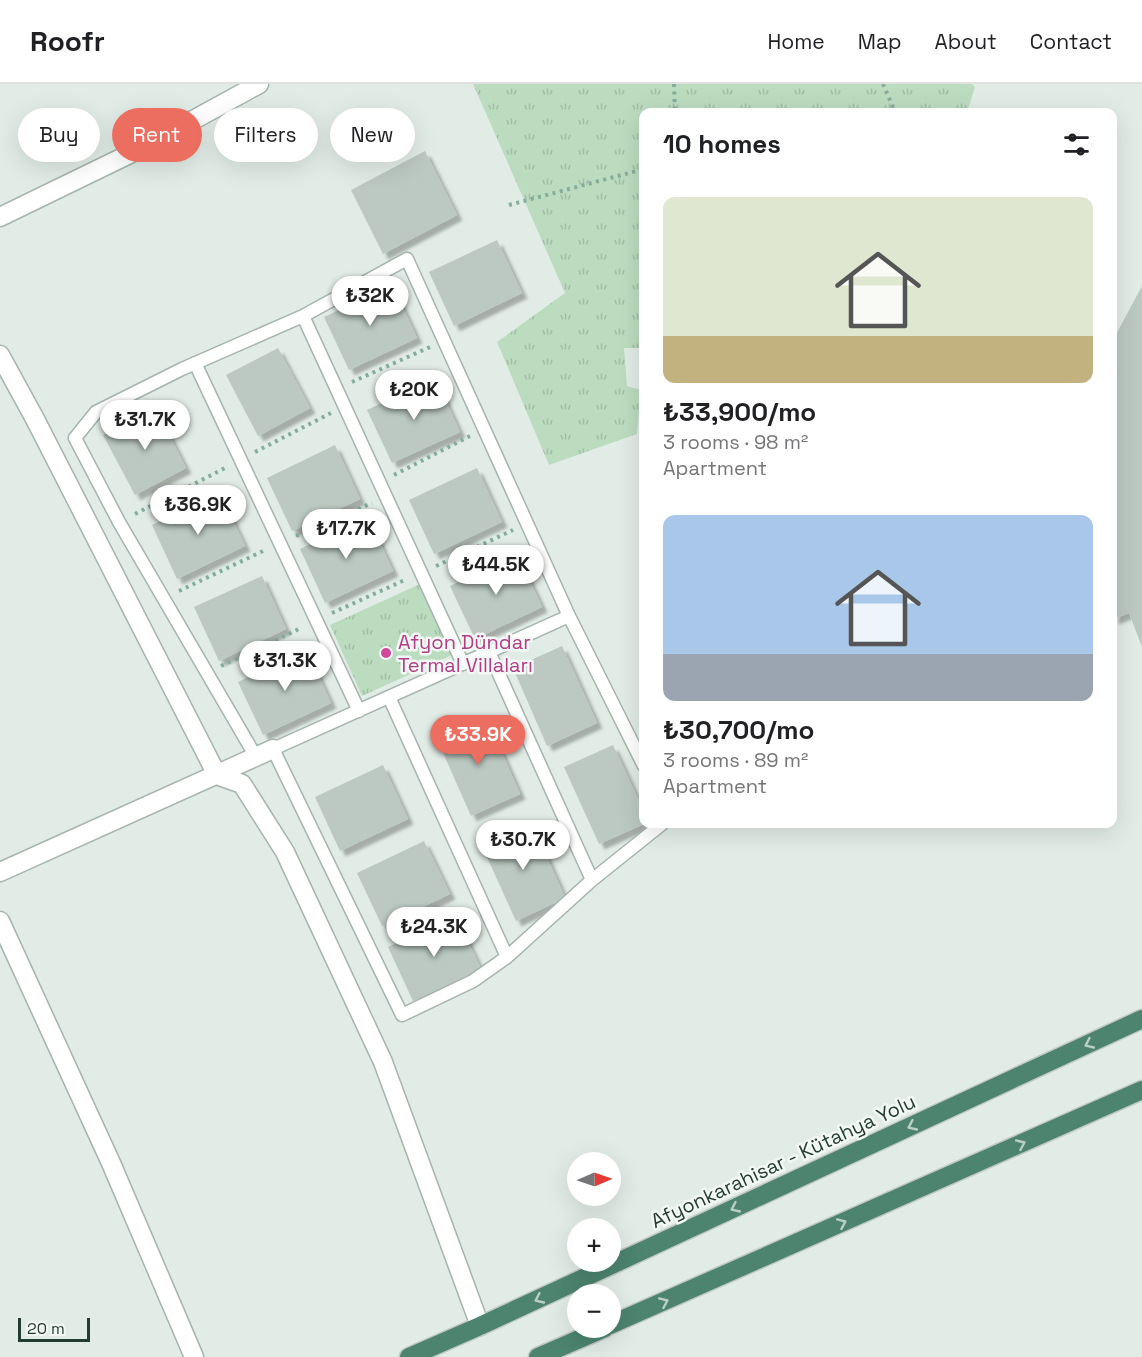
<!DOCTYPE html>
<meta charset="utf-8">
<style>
body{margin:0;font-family:"Space Grotesk",sans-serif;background:#f2f2f2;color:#202124;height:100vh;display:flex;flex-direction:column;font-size:22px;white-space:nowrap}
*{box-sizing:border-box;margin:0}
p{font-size:20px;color:#757577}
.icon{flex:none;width:33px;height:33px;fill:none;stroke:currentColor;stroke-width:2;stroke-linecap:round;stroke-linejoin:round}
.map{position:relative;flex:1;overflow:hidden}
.sheet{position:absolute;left:639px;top:24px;width:478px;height:720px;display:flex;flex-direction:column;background:#fff;border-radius:12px;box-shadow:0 6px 24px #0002}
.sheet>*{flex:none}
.top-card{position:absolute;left:18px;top:24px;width:531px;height:54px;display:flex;gap:12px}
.needle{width:39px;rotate:88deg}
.buttons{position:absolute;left:567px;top:1068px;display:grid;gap:12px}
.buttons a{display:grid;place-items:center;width:54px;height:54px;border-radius:50%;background:#fff;box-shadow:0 6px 24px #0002;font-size:30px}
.scale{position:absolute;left:18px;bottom:15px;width:72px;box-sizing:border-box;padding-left:6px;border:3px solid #233c32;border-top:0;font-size:16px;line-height:21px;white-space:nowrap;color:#233c32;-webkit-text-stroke:4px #f3f8f5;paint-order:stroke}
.price{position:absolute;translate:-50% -51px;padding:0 14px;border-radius:21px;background:#fff;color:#222;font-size:20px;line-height:39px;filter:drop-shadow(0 2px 3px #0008)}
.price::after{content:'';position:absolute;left:50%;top:36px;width:18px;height:14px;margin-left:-9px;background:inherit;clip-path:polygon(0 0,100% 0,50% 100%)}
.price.on{background:#ec6e60;color:#fff}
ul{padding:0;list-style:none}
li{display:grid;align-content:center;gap:12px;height:318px;padding:0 24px}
li span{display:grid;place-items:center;height:186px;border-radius:12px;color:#555}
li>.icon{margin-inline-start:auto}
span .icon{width:108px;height:108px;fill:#fffc;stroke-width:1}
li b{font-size:26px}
h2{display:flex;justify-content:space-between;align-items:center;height:72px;padding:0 24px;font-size:26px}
.tag{padding:0 21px;border-radius:27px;background:#fff;box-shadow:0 6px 24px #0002;font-size:21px;line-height:54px}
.tag.on{background:#ec6e60;color:#fff}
header{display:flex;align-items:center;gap:36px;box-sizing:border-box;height:84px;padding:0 30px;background:#fff;border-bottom:2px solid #e0e0e0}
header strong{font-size:28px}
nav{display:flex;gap:33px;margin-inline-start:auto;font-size:21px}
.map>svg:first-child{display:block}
.grass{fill:url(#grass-tufts)}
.building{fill:#bbc9c2;filter:url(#shadow)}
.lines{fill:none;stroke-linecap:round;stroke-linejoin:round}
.service-casing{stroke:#a5b4ac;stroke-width:15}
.minor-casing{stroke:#a5b4ac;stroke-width:21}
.tertiary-casing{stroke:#a5b4ac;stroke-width:21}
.trunk-casing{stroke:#c1c8c6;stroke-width:21}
.path{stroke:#84ae9b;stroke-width:4;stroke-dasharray:3 4.5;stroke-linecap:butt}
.service{stroke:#fff;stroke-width:12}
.minor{stroke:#fff;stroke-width:18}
.tertiary{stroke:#fff;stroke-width:18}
.trunk{stroke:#4c846f;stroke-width:18}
.oneway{stroke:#b9cfc6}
.hotel-dot{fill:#d1479c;stroke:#f3f8f5;stroke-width:2}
.labels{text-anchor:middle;stroke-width:5;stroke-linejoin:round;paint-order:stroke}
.hotel-label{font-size:20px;fill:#b23c85;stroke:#f3f8f5;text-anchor:start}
.street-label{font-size:20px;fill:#233c32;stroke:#f3f8f5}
</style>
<header>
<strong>Roofr</strong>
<nav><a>Home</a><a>Map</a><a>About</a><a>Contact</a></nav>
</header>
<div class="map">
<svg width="1142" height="1273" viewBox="0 0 1142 1273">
<defs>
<pattern id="grass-tufts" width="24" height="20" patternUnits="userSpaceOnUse" patternTransform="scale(1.5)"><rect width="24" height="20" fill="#bcdcc0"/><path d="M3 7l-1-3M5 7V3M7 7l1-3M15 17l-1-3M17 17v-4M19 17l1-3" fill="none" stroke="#a1bea5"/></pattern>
<filter id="shadow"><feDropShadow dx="5.5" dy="5.5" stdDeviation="1.5" flood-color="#0004"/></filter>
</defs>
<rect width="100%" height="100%" fill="#e2ece6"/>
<path class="grass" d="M473 0H972L975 3 967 28H644L643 264H624L627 302 641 306 637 350 549 381 497 258 565 209Z
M420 500 452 571 362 612 330 541Z"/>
<path class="building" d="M425 67 457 131 383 170 351 106Z
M497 156 522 209 454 242 429 188Z
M392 201 417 254 349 286 324 233Z
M1142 202V563L1129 529 1113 535V256Z
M278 264 310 324 258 352 226 291Z
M435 294 460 348 392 379 367 326Z
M155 323 186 384 135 411 103 351Z
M335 361 360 415 292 447 267 394Z
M477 384 502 438 434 470 409 416Z
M220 409 245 462 177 495 152 441Z
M368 433 393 487 325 519 300 465Z
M517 470 542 523 475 555 450 502Z
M262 492 286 545 219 577 194 523Z
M562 562 597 639 547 662 513 584Z
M306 565 331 619 263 651 238 598Z
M486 633 520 710 471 732 437 655Z
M613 661 644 728V740L599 760 564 683Z
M383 681 408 735 340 767 315 713Z
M531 737 565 814 516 837 481 760Z
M424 757 450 810 382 842 357 789Z
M455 831 481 885 413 917 388 863Z"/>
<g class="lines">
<g class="service-casing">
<path id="service" d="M303 232 463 580
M195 279 359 627
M569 532 273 665 402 931 473 897 507 873 592 796 662 740
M489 568 592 796
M389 613 507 873
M256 673 119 438 75 354 96 328 182 285 303 232 407 175 569 532 644 682"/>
</g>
<g class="minor-casing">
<path id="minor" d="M0 133 144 63 259 0
M0 271 35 335 217 691 242 700 285 768 383 978 480 1242
M0 788 273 665"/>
</g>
<g class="tertiary-casing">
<path id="tertiary" d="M0 837 111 1079 194 1273"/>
</g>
<g class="trunk-casing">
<path id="trunk" d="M610 1241 1142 1006
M409 1273 480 1242 1142 935
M538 1273 605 1244"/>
</g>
<path class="path" d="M674 0 675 28
M883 0 895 28
M509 121 644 85
M352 298 430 263
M255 368 331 329
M394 391 470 352
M135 430 227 383
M296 452 372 419
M436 482 513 446
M179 507 265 466
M332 529 407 495
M221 582 301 544"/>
<use href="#service" class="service"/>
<use href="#minor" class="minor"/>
<use href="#tertiary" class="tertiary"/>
<use href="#trunk" class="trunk"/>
</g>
<defs><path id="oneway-chevron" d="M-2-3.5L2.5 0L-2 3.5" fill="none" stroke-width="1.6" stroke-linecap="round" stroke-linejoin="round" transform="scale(1.5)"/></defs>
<g class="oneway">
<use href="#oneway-chevron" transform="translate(1089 960) rotate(155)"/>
<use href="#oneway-chevron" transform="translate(912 1042) rotate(155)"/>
<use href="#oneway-chevron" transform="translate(1021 1060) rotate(-24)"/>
<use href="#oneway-chevron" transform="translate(735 1124) rotate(155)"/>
<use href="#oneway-chevron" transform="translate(842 1139) rotate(-24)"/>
<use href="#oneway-chevron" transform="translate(539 1215) rotate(155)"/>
<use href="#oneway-chevron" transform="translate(664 1218) rotate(-24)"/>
</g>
<circle class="hotel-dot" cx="386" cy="569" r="6"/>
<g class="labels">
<g class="hotel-label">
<text x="398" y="565">Afyon Dündar<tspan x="398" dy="23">Termal Villaları</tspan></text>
</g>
<g class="street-label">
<text transform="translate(783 1077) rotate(-25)" y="7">Afyonkarahisar - Kütahya Yolu</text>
</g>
</g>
</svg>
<div class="buttons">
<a><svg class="needle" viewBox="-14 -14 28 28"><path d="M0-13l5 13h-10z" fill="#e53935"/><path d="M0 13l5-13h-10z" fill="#757577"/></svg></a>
<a>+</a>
<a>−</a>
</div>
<div class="scale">20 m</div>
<b class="price" style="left:370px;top:243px">₺32K</b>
<b class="price" style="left:414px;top:337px">₺20K</b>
<b class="price" style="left:145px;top:367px">₺31.7K</b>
<b class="price" style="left:198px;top:452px">₺36.9K</b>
<b class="price" style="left:346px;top:476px">₺17.7K</b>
<b class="price" style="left:496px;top:512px">₺44.5K</b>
<b class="price" style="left:285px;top:608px">₺31.3K</b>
<b class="price on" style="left:478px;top:682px">₺33.9K</b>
<b class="price" style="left:523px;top:787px">₺30.7K</b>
<b class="price" style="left:434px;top:874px">₺24.3K</b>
<div class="top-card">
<a class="tag">Buy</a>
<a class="tag on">Rent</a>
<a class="tag">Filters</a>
<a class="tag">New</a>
</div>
<section class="sheet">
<h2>10 homes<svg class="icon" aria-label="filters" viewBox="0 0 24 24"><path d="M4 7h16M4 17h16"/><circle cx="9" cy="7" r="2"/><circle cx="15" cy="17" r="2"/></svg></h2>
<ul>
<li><span style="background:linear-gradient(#dfe7d0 75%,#c2b280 0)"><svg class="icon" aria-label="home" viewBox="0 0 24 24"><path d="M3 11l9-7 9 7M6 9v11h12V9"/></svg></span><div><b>₺33,900/mo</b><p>3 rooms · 98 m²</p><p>Apartment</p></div></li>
<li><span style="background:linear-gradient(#a9c7e8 75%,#9aa5b1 0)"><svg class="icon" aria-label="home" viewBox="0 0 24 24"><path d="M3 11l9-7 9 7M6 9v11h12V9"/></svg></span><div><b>₺30,700/mo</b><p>3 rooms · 89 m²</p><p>Apartment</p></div></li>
</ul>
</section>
</div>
